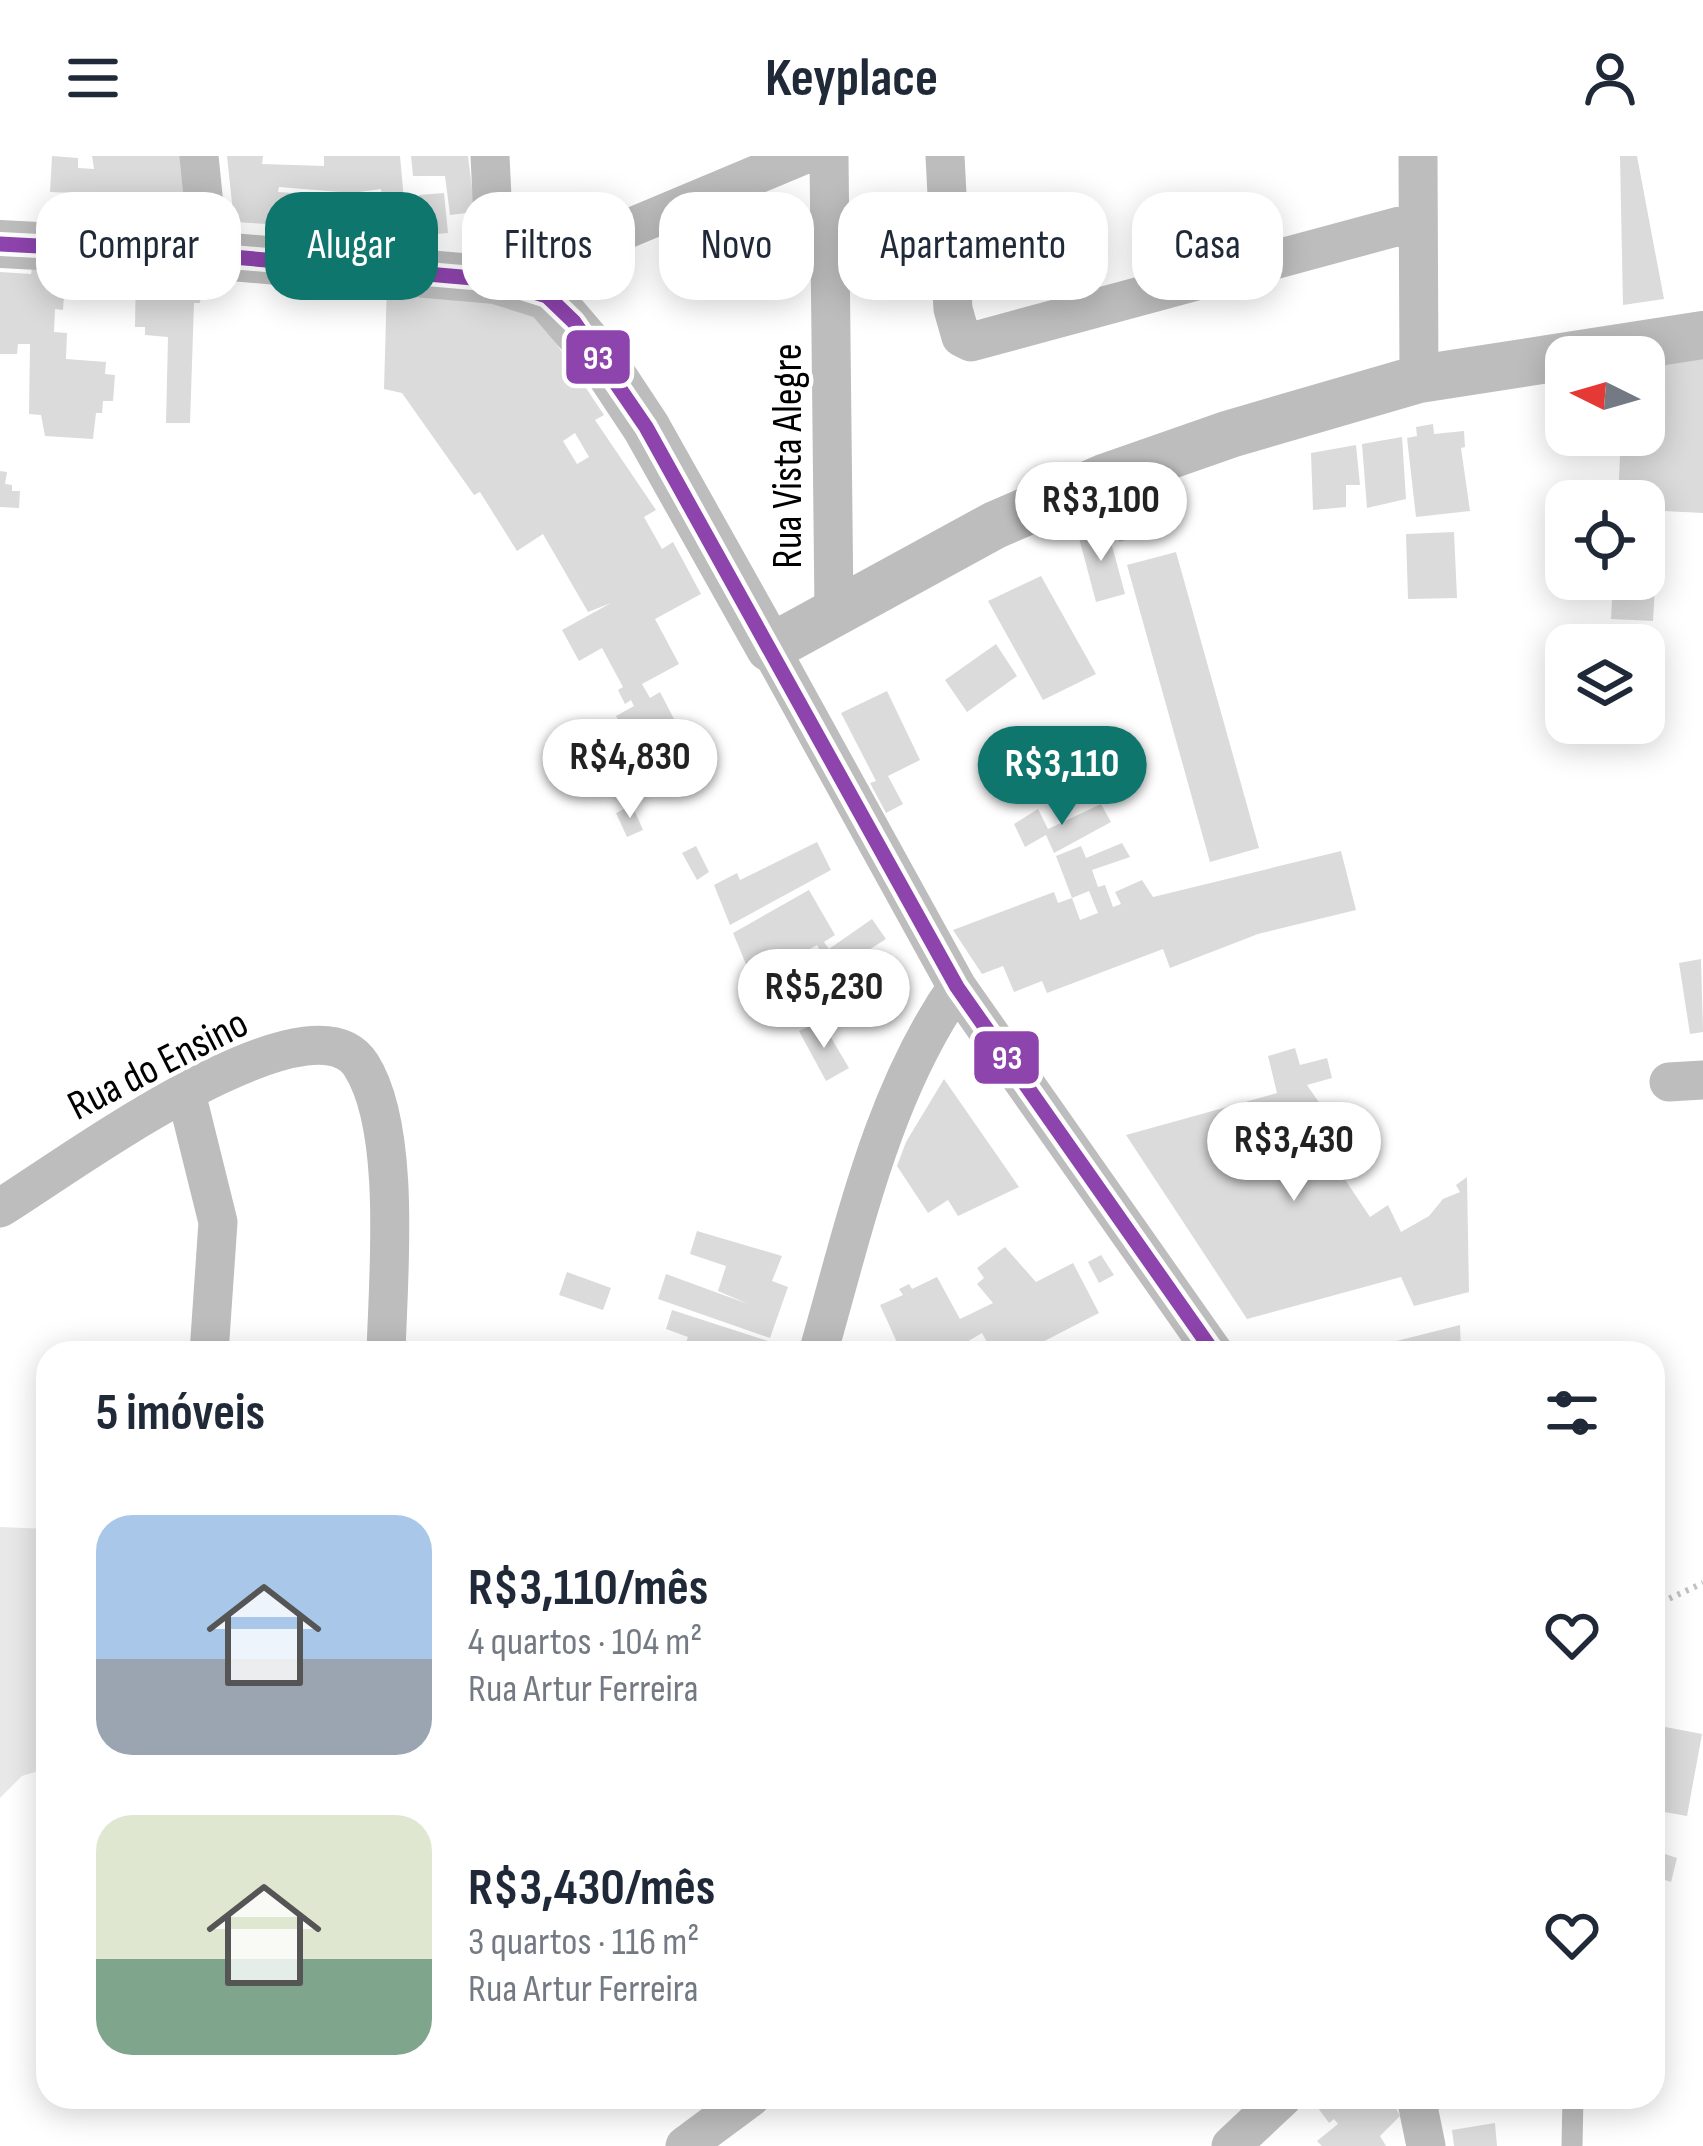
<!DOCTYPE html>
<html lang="pt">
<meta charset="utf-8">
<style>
body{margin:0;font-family:"Sofia Sans Condensed",sans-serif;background:#f2f2f3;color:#1f2937;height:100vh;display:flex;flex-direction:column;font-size:45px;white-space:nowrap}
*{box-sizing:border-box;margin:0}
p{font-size:39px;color:#747a83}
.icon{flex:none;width:66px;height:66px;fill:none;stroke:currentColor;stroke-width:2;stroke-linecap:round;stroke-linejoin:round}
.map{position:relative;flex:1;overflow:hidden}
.side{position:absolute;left:36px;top:1185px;width:1629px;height:768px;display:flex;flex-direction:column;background:#fff;border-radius:36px;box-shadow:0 6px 30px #0003}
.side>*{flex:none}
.top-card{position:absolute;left:36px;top:36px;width:1632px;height:108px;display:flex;gap:24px}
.needle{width:78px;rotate:275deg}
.controls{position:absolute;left:1545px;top:180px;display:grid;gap:24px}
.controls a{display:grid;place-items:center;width:120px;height:120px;border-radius:24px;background:#fff;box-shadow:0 6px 30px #0003;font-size:60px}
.price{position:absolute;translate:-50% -102px;padding:0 27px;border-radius:42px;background:#fff;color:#222;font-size:39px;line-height:78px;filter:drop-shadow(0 3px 6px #0008)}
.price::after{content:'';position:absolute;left:50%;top:72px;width:36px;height:27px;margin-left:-18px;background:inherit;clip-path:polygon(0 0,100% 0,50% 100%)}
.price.current{background:#0f766e;color:#fff}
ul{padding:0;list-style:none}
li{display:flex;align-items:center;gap:36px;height:300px;padding:0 60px}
li span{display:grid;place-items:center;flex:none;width:336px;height:240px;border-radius:36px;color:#555}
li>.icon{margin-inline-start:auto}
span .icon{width:144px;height:144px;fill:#fffc;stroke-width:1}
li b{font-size:51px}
h2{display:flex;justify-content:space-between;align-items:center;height:144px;padding:0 60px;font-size:51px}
.chip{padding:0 42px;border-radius:36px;background:#fff;box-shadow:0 6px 30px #0003;font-size:42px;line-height:108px}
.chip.current{background:#0f766e;color:#fff}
header{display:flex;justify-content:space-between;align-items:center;height:156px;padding:0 60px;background:#fff;font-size:54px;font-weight:700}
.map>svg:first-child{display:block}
.green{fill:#e8e8e8}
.building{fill:#dbdbdb;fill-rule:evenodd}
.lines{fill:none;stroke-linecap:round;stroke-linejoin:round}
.path{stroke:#c2c2c2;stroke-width:6;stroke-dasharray:3 6;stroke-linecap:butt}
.service{stroke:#bdbdbd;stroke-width:21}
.minor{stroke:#bdbdbd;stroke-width:39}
.tertiary{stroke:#bdbdbd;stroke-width:48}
.bus-1-casing{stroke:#fff;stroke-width:24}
.bus-1{stroke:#8e44ad;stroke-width:15}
.labels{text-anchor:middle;stroke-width:9;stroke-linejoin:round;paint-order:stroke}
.street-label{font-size:42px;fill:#000;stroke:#fff}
.line-badge{stroke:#fff;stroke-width:4.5}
.badge-label{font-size:33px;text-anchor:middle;font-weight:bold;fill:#fff}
</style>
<header><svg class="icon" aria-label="menu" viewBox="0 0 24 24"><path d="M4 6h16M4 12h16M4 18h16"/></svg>Keyplace<svg class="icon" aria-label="person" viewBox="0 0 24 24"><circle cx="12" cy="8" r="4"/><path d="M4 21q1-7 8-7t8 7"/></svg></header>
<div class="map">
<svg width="1703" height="1990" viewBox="0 0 1703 1990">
<rect width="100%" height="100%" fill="#fff"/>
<path class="green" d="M0 1371 48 1373V1612L22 1620 0 1642Z"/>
<path class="building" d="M52 0 78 2V12L94 13 92 0H191L197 66 103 57 100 38 50 36Z
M227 0H263L262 8 324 10V0H400L407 77 386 76 381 33 352 37 279 31 278 36 353 41 357 73 234 66Z
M411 0H468L475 56 450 59 445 20H413Z
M1620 0H1637L1664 143 1623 149Z
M444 37 448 77 424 79 419 39Z
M136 111 201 121 200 147H194L190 267H166L168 181 145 179V171H135Z
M32 112 66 113 63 154 55 153 54 176 67 177 66 203 106 206 105 218 115 219 113 245H103L102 257H96L93 283 45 280 41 259 29 258 30 188H18L17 198H0V116L31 118Z
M387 128 508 143 540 163 604 259 595 264 656 354 644 361 662 393 673 386 701 438 655 463 679 508 642 528 650 542 660 536 674 563 630 586 616 560 634 550 631 544 625 548 618 534 623 531 602 492 579 505 562 474 611 447 588 456 543 378 517 395 480 336 474 339 402 237 384 233ZM575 277 589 301 577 308 563 285Z
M1703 201V357L1644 354V345H1618L1621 279H1644V206Z
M1433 268 1434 278 1464 275 1465 291 1461 292 1470 355 1416 361 1407 282 1417 280 1416 271Z
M1402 281 1406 343 1367 352 1362 288Z
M1356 289 1360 329H1346V351L1313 354 1311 297Z
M0 315 7 316 5 328 12 329V335H20L19 352 0 351Z
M1153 332 1164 373 1119 386 1108 345Z
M1644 359 1659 360 1653 465 1611 463 1613 423H1644Z
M1107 371 1125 438 1096 446 1078 378Z
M1454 376 1457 442 1408 443 1406 378Z
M1176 396 1259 692 1210 706 1127 409Z
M1041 420 1096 518 1043 544 988 445Z
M996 488 1017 520 967 556 945 524Z
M887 535 920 604 888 620 903 648 886 657 870 627 876 625 841 557Z
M585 597 596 623 585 629 572 604Z
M1101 648 1111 666 1054 697 1046 679 1025 691 1014 668 1038 653 1048 673Z
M632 649 643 674 627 681 616 657Z
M817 686 831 714 730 769 714 729 737 717 740 724Z
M1122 687 1130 701 1092 714 1098 731 1105 729 1113 751 1121 748 1115 736 1142 724 1153 741 1341 695 1356 754 1258 778 1170 812 1163 793 1047 837 1042 825 1014 836 1003 810 982 818 953 774 1054 736 1058 747 1072 742 1080 764 1098 757 1089 735 1072 742 1056 700 1081 690 1086 702Z
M696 690 709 716 697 724 682 697Z
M809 734 835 779 824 786 829 793 872 763 886 783 864 797 869 804 844 821 838 809 832 813 849 848 818 866 802 839 783 850 771 829 821 796 817 789 753 825 733 777Z
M1701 803 1703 876 1690 878 1679 807Z
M821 865 849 912 826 925 799 875Z
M1295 892 1300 909 1327 902 1332 922 1307 929 1338 974 1320 986 1370 1061 1388 1049 1401 1076 1429 1060 1443 1043 1460 1036 1456 1029 1467 1021 1469 1136 1414 1150 1401 1121 1247 1163 1126 979 1277 937 1268 900Z
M944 923 1019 1031 958 1060 948 1044 928 1057 897 1010 906 986Z
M697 1075 782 1100 772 1125 788 1131 770 1182 658 1143 666 1118 748 1148 718 1135 726 1110 690 1098Z
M1005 1091 1036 1126 1073 1107 1099 1157 1021 1197H993L982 1177 948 1197H892L900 1193 880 1149 903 1139 899 1133 909 1128 912 1133 937 1121 960 1163 993 1147 977 1128 984 1122 977 1112Z
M1101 1099 1114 1119 1099 1127 1088 1106Z
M567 1116 611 1132 603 1154 559 1139Z
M672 1154 768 1185 764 1197H682L688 1181 666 1173Z
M1460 1169 1461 1197H1358L1357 1195Z
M1655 1569 1702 1578 1687 1660 1653 1654Z
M1653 1694 1677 1702 1671 1726 1653 1720Z
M1325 1941H1390L1400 1960 1380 1980 1386 1990H1322L1317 1985 1338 1968 1334 1963 1329 1967 1318 1952Z
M1428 1941H1491L1492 1943 1431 1955Z
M1495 1967 1497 1990H1454L1452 1974Z"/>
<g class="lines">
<path class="path" d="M1653 1450 1703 1427"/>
<path class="service" d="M1572 1990 1573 1941"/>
<path class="minor" d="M199 0 209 99
M490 0 496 124
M829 0 834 455
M945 0 953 153 961 181 971 186 1418 65
M1418 0 1419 223
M531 132 558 102 801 0
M770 492 957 831 1214 1197
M1669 926 1703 924
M186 937 218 1066 209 1197
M0 1052C54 1020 310 828 361 909 402 973 388 1122 386 1197
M818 1197C854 1073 882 938 957 831
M1416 1941 1426 1990
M685 1990 751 1941
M1231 1990 1283 1941"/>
<path class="tertiary" d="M0 88 209 99 496 124 547 140 601 203 646 271 770 492 995 369 1104 322 1230 278 1419 223 1703 179"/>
<g class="bus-1-casing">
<path id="bus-1" d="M0 88 209 99 496 124 547 140 574 166 646 271 957 831 1214 1197"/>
</g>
<use href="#bus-1" class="bus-1"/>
</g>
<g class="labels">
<g class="street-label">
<text transform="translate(786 300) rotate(-90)" y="15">Rua Vista Alegre</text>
<text transform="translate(157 907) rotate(-27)" y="15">Rua do Ensino</text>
</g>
</g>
<g class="line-badge">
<rect x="564" y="172" width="68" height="58" rx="12" fill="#8e44ad"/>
<rect x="972" y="873" width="69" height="57" rx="12" fill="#8e44ad"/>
</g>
<g class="badge-label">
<text x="598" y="213">93</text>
<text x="1007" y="913">93</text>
</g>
</svg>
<div class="controls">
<a><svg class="needle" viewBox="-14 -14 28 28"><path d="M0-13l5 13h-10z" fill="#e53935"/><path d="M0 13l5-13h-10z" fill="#747a83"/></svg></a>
<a><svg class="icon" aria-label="locate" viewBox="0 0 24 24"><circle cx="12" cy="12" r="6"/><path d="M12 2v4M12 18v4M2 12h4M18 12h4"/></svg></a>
<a><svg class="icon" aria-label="layers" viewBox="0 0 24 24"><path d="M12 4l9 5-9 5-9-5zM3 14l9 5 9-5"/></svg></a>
</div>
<b class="price" style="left:1101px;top:408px">R$3,100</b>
<b class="price" style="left:630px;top:665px">R$4,830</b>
<b class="price current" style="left:1062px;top:672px">R$3,110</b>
<b class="price" style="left:824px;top:895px">R$5,230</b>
<b class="price" style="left:1294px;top:1048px">R$3,430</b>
<div class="top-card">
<a class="chip">Comprar</a>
<a class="chip current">Alugar</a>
<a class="chip">Filtros</a>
<a class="chip">Novo</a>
<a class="chip">Apartamento</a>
<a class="chip">Casa</a>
</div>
<section class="side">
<h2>5 imóveis<svg class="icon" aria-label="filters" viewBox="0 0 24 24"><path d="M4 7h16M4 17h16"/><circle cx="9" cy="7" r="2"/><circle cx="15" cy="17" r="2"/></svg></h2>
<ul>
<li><span style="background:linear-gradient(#a9c7e8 60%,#9aa5b1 0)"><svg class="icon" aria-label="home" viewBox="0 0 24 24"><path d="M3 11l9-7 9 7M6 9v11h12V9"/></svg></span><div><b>R$3,110/mês</b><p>4 quartos · 104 m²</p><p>Rua Artur Ferreira</p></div><svg class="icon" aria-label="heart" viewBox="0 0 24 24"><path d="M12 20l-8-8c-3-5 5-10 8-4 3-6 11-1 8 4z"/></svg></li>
<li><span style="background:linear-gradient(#dfe7d0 60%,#7fa58c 0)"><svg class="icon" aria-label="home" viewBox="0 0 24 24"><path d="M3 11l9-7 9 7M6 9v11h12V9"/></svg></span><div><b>R$3,430/mês</b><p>3 quartos · 116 m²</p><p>Rua Artur Ferreira</p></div><svg class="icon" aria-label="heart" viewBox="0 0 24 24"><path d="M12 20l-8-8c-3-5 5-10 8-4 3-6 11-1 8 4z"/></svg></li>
</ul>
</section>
</div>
